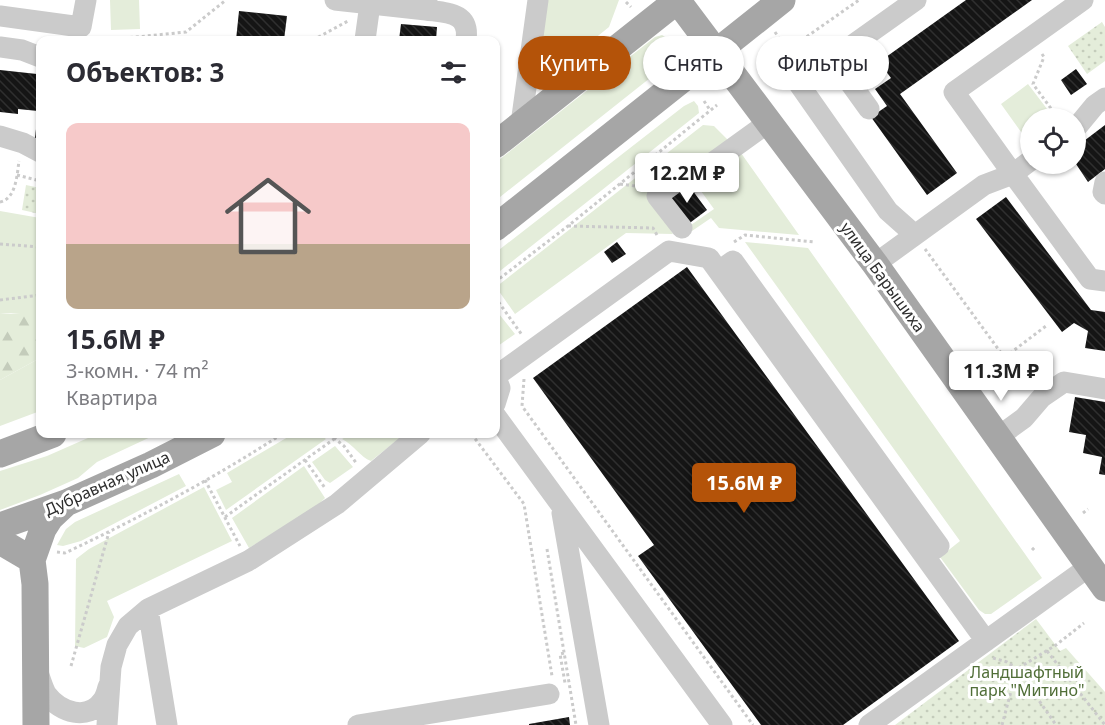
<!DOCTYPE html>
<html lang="ru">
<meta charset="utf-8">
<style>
body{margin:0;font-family:"Noto Sans",sans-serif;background:#f7f7f7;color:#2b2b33;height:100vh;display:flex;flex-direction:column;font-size:22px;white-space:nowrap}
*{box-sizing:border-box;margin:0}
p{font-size:20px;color:#7c7c81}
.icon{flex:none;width:33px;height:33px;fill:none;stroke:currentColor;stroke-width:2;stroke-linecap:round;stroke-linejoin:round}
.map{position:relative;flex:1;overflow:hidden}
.sheet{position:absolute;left:36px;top:36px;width:464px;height:402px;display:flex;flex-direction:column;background:#fff;border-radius:12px;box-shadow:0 2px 4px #0004}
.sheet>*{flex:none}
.guide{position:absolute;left:518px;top:36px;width:496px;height:54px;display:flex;gap:12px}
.controls{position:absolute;left:1020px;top:108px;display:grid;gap:12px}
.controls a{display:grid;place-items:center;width:66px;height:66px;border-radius:50%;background:#fff;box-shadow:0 2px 4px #0004;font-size:30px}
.price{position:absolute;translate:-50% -51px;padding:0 14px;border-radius:6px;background:#fff;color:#222;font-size:20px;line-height:39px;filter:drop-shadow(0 2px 3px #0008)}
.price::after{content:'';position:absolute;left:50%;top:36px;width:18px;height:14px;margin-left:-9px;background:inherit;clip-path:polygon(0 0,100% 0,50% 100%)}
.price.active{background:#b45309;color:#fff}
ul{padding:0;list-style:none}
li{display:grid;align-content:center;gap:12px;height:318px;padding:0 30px}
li+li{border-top:2px solid #e1e1e2}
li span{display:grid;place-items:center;height:186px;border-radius:12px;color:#555}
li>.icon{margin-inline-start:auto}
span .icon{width:108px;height:108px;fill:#fffc;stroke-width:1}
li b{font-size:26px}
h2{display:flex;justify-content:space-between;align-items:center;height:72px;padding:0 30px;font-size:26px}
.tag{padding:0 21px;border-radius:27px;background:#fff;box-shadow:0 2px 4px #0004;font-size:21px;line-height:54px}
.tag.active{background:#b45309;color:#fff}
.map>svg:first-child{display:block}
.green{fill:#e4edda}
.forest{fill:url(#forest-firs)}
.park{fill:url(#park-dots)}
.building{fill:url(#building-back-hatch)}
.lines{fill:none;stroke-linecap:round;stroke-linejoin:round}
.path{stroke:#cbcbcb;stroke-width:3;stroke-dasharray:3 3;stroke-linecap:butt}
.minor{stroke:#cbcbcb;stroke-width:21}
.major{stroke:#a6a6a6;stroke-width:27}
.labels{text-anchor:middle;stroke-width:6;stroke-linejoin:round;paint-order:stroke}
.street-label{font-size:16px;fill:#2e2e2e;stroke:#fff}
.park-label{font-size:16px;fill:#506e37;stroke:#fff}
</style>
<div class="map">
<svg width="1105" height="725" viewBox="0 0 1105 725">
<defs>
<pattern id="forest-firs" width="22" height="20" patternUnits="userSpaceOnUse" patternTransform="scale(1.5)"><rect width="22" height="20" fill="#e4edda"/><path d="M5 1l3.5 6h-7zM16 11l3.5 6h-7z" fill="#c4ccbb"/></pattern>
<pattern id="park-dots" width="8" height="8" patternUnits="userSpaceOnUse" patternTransform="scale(1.5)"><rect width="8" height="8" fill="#e4edda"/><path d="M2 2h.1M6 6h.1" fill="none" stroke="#c4ccbb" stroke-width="1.8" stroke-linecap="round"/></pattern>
<pattern id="building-back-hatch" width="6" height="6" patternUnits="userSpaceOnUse" patternTransform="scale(1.5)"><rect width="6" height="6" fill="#151515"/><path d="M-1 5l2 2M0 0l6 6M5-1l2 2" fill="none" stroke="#2f2f2f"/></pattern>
</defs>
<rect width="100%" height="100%" fill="#fff"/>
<path class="green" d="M110 0H139L140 29 111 30Z
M547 0H619L609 27 532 89Z
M662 35 671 40 676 47 674 59 495 201V163L655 37Z
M1028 84 1054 118H1030L1029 143 1001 104Z
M694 101 698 106 699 113 495 275V253L684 106Z
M703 125 714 126 729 141 698 162 693 160 648 192 673 234 626 233 515 314 496 287Z
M741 153 799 235 719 228 711 218 692 231 688 227 714 209 698 187Z
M0 211 40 218V314L0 313Z
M745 242 808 248 1042 578 991 614H985L979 610 940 557 960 541Z
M495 309 515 334 495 348Z
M40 358V411L0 426V380Z
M97 434H157L97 462 78 478 40 495 0 510V471L47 456Z
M293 434H320L326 439 226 510 216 490 232 482 227 473Z
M351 434H405L371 461C360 457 354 445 342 439Z
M335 446 353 467 330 483 325 480 312 462Z
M304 466 325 498 317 506 249 548 232 518Z
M179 474 186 486 81 541 63 546 57 545 66 529 75 522Z
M204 487 232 541 107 601 114 617 107 637 84 648 75 646 76 559 89 549Z"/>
<path class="forest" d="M30 312 40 314V358L0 380V313L11 314Z"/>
<path class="park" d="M1102 22 1105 27V61L1087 74 1068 46Z
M26 185 40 188V214L22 210Z
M1036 619 1060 651 1066 648 1105 692V725H895Z"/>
<path class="building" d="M966 0H1032L900 94 957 173 927 195 871 117 887 106 875 89 891 78 879 62Z
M239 11 287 16 284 40H236Z
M401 24 437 27 436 40H399Z
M1076 69 1087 84 1071 95 1061 80Z
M0 70 37 74 36 92H40V139L35 138 38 111 18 109V114L0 112Z
M1105 125V169L1088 182 1076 164V147Z
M687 183 707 210 687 225 667 198Z
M1006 197 1091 310 1105 312V351L1085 348 1088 331 1074 323 1062 332 976 219Z
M617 242 626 254 612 263 604 252Z
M687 267 959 641 843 725H761L638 556 654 545 533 378Z
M1075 397 1105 402V475L1099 474 1102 457 1083 453 1086 435 1069 432Z
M569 717 570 725H529V724Z"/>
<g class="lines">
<path class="path" d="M626 2 631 7
M775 32 786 49
M106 40 186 32 226 0
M313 40 348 21
M659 44 672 60
M792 47 859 0
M1042 54 1044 57 1033 84 1058 118
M704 101 710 110
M17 175 40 181
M620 184 642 187
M0 202C16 199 17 175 19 161
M568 226 653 228 657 235
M734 242 745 235 814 242
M0 244 40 247
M925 249 1026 387
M495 282 568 226 717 105
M495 297 522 335
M0 300 40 295
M1005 357 1046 326
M524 379 522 406 753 725
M329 434 344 446 357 464
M465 434 472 435 476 440 524 504 552 676
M438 435 447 434
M472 435 481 434
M305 460 325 488
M205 480 240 546
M1083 513 1088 509
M225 517 341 434
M547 549 576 725
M1032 550 1035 547
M57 552 65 553C139 518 213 479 282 434
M1047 651 1105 725
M564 653 560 654 565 683
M993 658 1007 662 1017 669 1056 725
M71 666 109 532
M1002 725 1017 669 1056 645 1084 623"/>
<path class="minor" d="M335 0 426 10 427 0
M426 10C447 13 470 12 466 40
M0 16 81 27 86 0
M365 40 370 4
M0 47 22 50 40 57
M787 67 888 211 915 235
M869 109 833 59 916 0
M521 124 538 0
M1076 128 1095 105 1105 98
M0 136 23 143 40 152
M1030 161 1013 174 1090 279 1105 281
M1105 182 1103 192 1105 194
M682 228 657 196 687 174 701 171 769 122
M875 264 984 185 1013 174 954 92 1083 0
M719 271 733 261 939 546 925 556
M495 375 500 388 495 404
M496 376 669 251 709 258 986 641
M495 415 722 725
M998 437 1024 418 1042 397 1064 382 1105 389
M562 513 599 725
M148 609 167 725
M38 673C41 680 43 689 47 695 60 712 88 722 103 700 105 697 107 691 108 687
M107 725 111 667 117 645 128 626 148 609 248 561 337 504 420 434
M358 725 549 694
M869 725 1090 566"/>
<path class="major" d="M677 0 875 264 1105 588
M495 145 678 0
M495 228 782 0
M0 454 53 434
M0 526 66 503 151 465 212 434
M0 541 32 560
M36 725 35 584 32 560 43 529 50 518 66 503"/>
</g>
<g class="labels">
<g class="street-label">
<text transform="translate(883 277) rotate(54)" y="6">улица Барышиха</text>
<text transform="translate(107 483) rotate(-24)" y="6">Дубравная улица</text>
</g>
<g class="park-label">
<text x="1027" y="678">Ландшафтный<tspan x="1027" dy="18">парк "Митино"</tspan></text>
</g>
</g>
</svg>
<div class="controls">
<a><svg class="icon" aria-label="locate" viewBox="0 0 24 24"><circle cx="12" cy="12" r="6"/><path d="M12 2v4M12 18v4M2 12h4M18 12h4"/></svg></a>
</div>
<b class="price" style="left:687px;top:204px">12.2M ₽</b>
<b class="price" style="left:1001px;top:402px">11.3M ₽</b>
<b class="price active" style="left:744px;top:514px">15.6M ₽</b>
<div class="guide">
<a class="tag active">Купить</a>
<a class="tag">Снять</a>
<a class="tag">Фильтры</a>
</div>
<section class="sheet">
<h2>Объектов: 3<svg class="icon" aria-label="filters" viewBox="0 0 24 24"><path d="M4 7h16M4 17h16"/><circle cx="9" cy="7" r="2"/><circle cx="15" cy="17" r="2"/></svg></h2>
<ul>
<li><span style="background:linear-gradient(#f6c9c9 65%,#b9a48a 0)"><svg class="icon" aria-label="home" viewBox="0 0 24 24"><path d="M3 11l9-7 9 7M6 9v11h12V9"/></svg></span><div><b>15.6M ₽</b><p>3-комн. · 74 m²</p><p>Квартира</p></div></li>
</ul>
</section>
</div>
